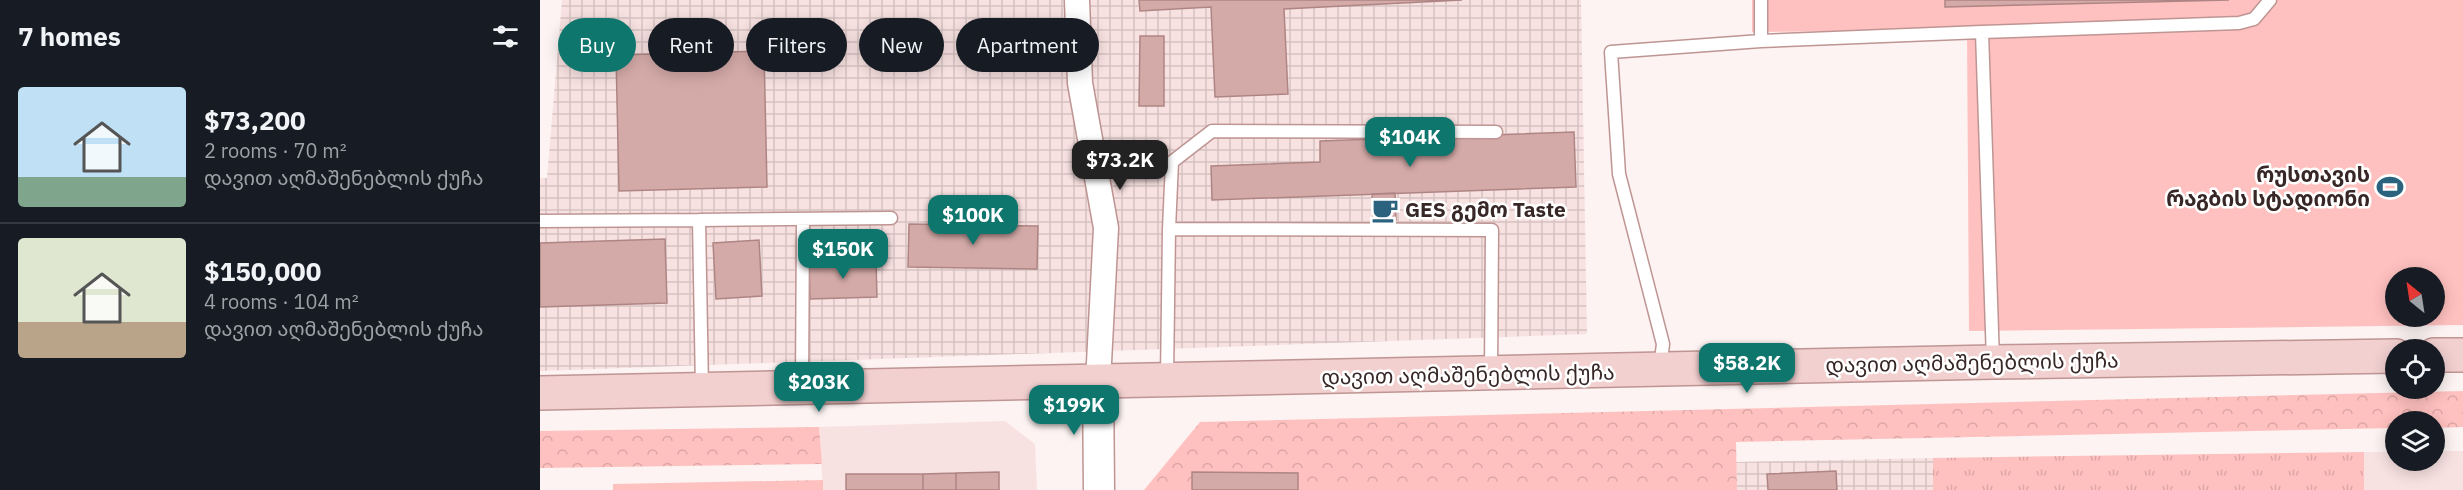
<!DOCTYPE html>
<meta charset="utf-8">
<style>
body{margin:0;font-family:"IBM Plex Sans","Noto Sans Georgian",sans-serif;background:#20242c;color:#f1f3f6;height:100vh;display:flex;flex-direction:column;font-size:22px;white-space:nowrap}
*{box-sizing:border-box;margin:0}
p{font-size:20px;color:#9ea1a6}
.icon{flex:none;width:33px;height:33px;fill:none;stroke:currentColor;stroke-width:2;stroke-linecap:round;stroke-linejoin:round}
.map{position:relative;flex:1;overflow:hidden}
.panel{display:flex;flex-direction:column;background:#171b24;width:540px}
.panel>*{flex:none}
.top-card{position:absolute;left:18px;top:18px;width:570px;height:54px;display:flex;gap:12px}
.needle{width:39px;rotate:330deg}
.buttons{position:absolute;left:1845px;top:267px;display:grid;gap:12px}
.buttons a{display:grid;place-items:center;width:60px;height:60px;border-radius:50%;background:#171b24;box-shadow:0 3px 15px #0003;font-size:30px}
.price{position:absolute;translate:-50% -51px;padding:0 14px;border-radius:12px;background:#0f766e;color:#fff;font-size:20px;line-height:39px;filter:drop-shadow(0 2px 3px #0008)}
.price::after{content:'';position:absolute;left:50%;top:36px;width:18px;height:14px;margin-left:-9px;background:inherit;clip-path:polygon(0 0,100% 0,50% 100%)}
.price.active{background:#222;color:#fff}
ul{padding:0;list-style:none}
li{display:flex;align-items:center;gap:18px;height:150px;padding:0 18px}
li+li{border-top:2px solid #363941}
li span{display:grid;place-items:center;flex:none;width:168px;height:120px;border-radius:6px;color:#555}
li>.icon{margin-inline-start:auto}
span .icon{width:72px;height:72px;fill:#fffc;stroke-width:1}
li b{font-size:26px}
h2{display:flex;justify-content:space-between;align-items:center;height:72px;padding:0 18px;font-size:26px}
.chip{padding:0 21px;border-radius:27px;background:#171b24;box-shadow:0 3px 15px #0003;font-size:21px;line-height:54px}
.chip.active{background:#0f766e;color:#fff}
main{display:flex;flex:1;min-height:0}
.map>svg:first-child{display:block}
.built{fill:#f8e2e1}
.industrial{fill:url(#industrial-grid)}
.grass{fill:url(#grass-tufts)}
.forest{fill:url(#forest-crowns)}
.pitch{fill:#ffc1bf;fill-rule:evenodd}
.building{fill:#d4aaa8;stroke:#ae8584;stroke-width:1.5}
.lines{fill:none;stroke-linecap:round;stroke-linejoin:round}
.service-casing{stroke:#be9593;stroke-width:15}
.minor-casing{stroke:#be9593;stroke-width:27}
.tertiary-casing{stroke:#be9593;stroke-width:33}
.secondary-casing{stroke:#be9593;stroke-width:36}
.service{stroke:#fff;stroke-width:12}
.minor{stroke:#fff;stroke-width:24}
.tertiary{stroke:#fff;stroke-width:30}
.secondary{stroke:#f2d0d0;stroke-width:33}
.labels{text-anchor:middle;stroke-width:5;stroke-linejoin:round;paint-order:stroke}
.poi-label{font-size:21px;font-weight:bold;fill:#372726;stroke:#fff;text-anchor:end}
.street-label{font-size:21px;fill:#372726;stroke:#fff}
</style>
<main>
<section class="panel">
<h2>7 homes<svg class="icon" aria-label="filters" viewBox="0 0 24 24"><path d="M4 7h16M4 17h16"/><circle cx="9" cy="7" r="2"/><circle cx="15" cy="17" r="2"/></svg></h2>
<ul>
<li><span style="background:linear-gradient(#bfe0f5 75%,#7fa58c 0)"><svg class="icon" aria-label="home" viewBox="0 0 24 24"><path d="M3 11l9-7 9 7M6 9v11h12V9"/></svg></span><div><b>$73,200</b><p>2 rooms · 70 m²</p><p>დავით აღმაშენებლის ქუჩა</p></div></li>
<li><span style="background:linear-gradient(#dfe7d0 70%,#b9a48a 0)"><svg class="icon" aria-label="home" viewBox="0 0 24 24"><path d="M3 11l9-7 9 7M6 9v11h12V9"/></svg></span><div><b>$150,000</b><p>4 rooms · 104 m²</p><p>დავით აღმაშენებლის ქუჩა</p></div></li>
</ul>
</section>
<div class="map">
<svg width="1923" height="490" viewBox="0 0 1923 490">
<defs>
<pattern id="industrial-grid" width="8" height="8" patternUnits="userSpaceOnUse" patternTransform="scale(1.5)"><rect width="8" height="8" fill="#f8e2e1"/><path d="M0 4h8M4 0v8" fill="none" stroke="#d5c2c1"/></pattern>
<pattern id="grass-tufts" width="24" height="20" patternUnits="userSpaceOnUse" patternTransform="scale(1.5)"><rect width="24" height="20" fill="#ffc1bf"/><path d="M3 7l-1-3M5 7V3M7 7l1-3M15 17l-1-3M17 17v-4M19 17l1-3" fill="none" stroke="#dba6a4"/></pattern>
<pattern id="forest-crowns" width="20" height="18" patternUnits="userSpaceOnUse" patternTransform="scale(1.5)"><rect width="20" height="18" fill="#ffc1bf"/><path d="M2 6a3 3 0 1 1 6 0M12 15a3 3 0 1 1 6 0" fill="none" stroke="#dba6a4"/></pattern>
</defs>
<rect width="100%" height="100%" fill="#fcf3f2"/>
<path class="built" d="M465 421 495 444 497 490H283L279 427Z
M1895 451H1923V490H1824V452H1855L1856 460H1894Z"/>
<path class="industrial" d="M22 0H1041L1047 334 0 371V178H7Z
M1393 458V490H1197L1196 462Z"/>
<path class="grass" d="M1824 452V490H1393V458Z"/>
<path class="forest" d="M1923 391V427L1895 428 1894 422H1856L1855 428 1196 442 1197 490H604L660 422Z
M279 427 282 464 0 468V431Z
M283 480V490H73V484Z"/>
<path class="pitch" d="M1212 0H1923V325L1429 331 1427 30 1212 32ZM1856 278H1894V316H1856Z"/>
<path class="building" d="M599 0H922L744 9 748 94 675 97 671 7 600 11Z
M1405 0H1689L1405 7Z
M600 36H624V106H599Z
M224 51 227 187 79 191 76 55Z
M1034 132 1036 187 672 200 671 166 780 162V141Z
M855 193 856 220H833L832 194Z
M369 224 498 226 497 269 368 267Z
M125 239 127 303 0 307V243Z
M219 240 222 296 176 299 173 243Z
M336 262 337 297 270 299 269 264Z
M1296 471 1297 490H1228L1227 474Z
M459 472V490H416V473Z
M652 472 758 473V490H652Z
M416 473V490H383V474Z
M306 474H383V490H306Z"/>
<g class="lines">
<g class="service-casing">
<path id="service" d="M1221 0V41L1442 32 1453 361
M1442 32 1699 23 1714 19 1730 0
M159 220 351 218
M0 221 159 220 162 389
M629 229 632 162 672 131 956 132
M1120 368 1123 344 1079 174 1071 52 1221 41
M627 378 629 229 952 230 951 373
M262 386 263 219"/>
</g>
<g class="minor-casing">
<path id="minor" d="M537 0 540 83 566 228 558 382"/>
</g>
<g class="tertiary-casing">
<path id="tertiary" d="M558 382 559 490"/>
</g>
<g class="secondary-casing">
<path id="secondary" d="M1894 355H1923
M0 393 1453 362 1856 356"/>
</g>
<use href="#service" class="service"/>
<use href="#minor" class="minor"/>
<use href="#tertiary" class="tertiary"/>
<use href="#secondary" class="secondary"/>
</g>
<defs>
<g id="stadium-bare" transform="scale(2.07)"><path d="M0-5a6.5 5 0 1 0 0 10a6.5 5 0 1 0 0-10ZM-3.5-1.8h7v3.6h-7Z" fill="#2b637e" stroke="#fff" stroke-width="2.5" paint-order="stroke"/></g>
<g id="cafe-bare" transform="scale(2.07)"><path d="M-5.5-4.5H6V0H3Q3 3.5 0 3.5H-2.5Q-5.5 3.5-5.5 0ZM3-3.2v2h1.7v-2ZM-6 4.5H4V6H-6Z" fill="#2b637e" stroke="#fff" stroke-width="2.5" paint-order="stroke"/></g>
</defs>
<g fill-rule="evenodd">
<use href="#stadium-bare" x="1850" y="187"/>
<use href="#cafe-bare" x="845" y="210"/>
</g>
<g class="labels">
<g class="poi-label">
<text x="1830" y="182">რუსთავის<tspan x="1830" dy="24">რაგბის სტადიონი</tspan></text>
<text x="865" y="217" text-anchor="start">GES გემო Taste</text>
</g>
<g class="street-label">
<text transform="translate(1432 363) rotate(-1)" y="7">დავით აღმაშენებლის ქუჩა</text>
<text transform="translate(928 375) rotate(-1)" y="7">დავით აღმაშენებლის ქუჩა</text>
</g>
</g>
</svg>
<div class="buttons">
<a><svg class="needle" viewBox="-14 -14 28 28"><path d="M0-13l5 13h-10z" fill="#e53935"/><path d="M0 13l5-13h-10z" fill="#9ea1a6"/></svg></a>
<a><svg class="icon" aria-label="locate" viewBox="0 0 24 24"><circle cx="12" cy="12" r="6"/><path d="M12 2v4M12 18v4M2 12h4M18 12h4"/></svg></a>
<a><svg class="icon" aria-label="layers" viewBox="0 0 24 24"><path d="M12 4l9 5-9 5-9-5zM3 14l9 5 9-5"/></svg></a>
</div>
<b class="price" style="left:870px;top:168px">$104K</b>
<b class="price active" style="left:580px;top:191px">$73.2K</b>
<b class="price" style="left:433px;top:246px">$100K</b>
<b class="price" style="left:303px;top:280px">$150K</b>
<b class="price" style="left:1207px;top:394px">$58.2K</b>
<b class="price" style="left:279px;top:413px">$203K</b>
<b class="price" style="left:534px;top:436px">$199K</b>
<div class="top-card">
<a class="chip active">Buy</a>
<a class="chip">Rent</a>
<a class="chip">Filters</a>
<a class="chip">New</a>
<a class="chip">Apartment</a>
</div>
</div>
</main>
